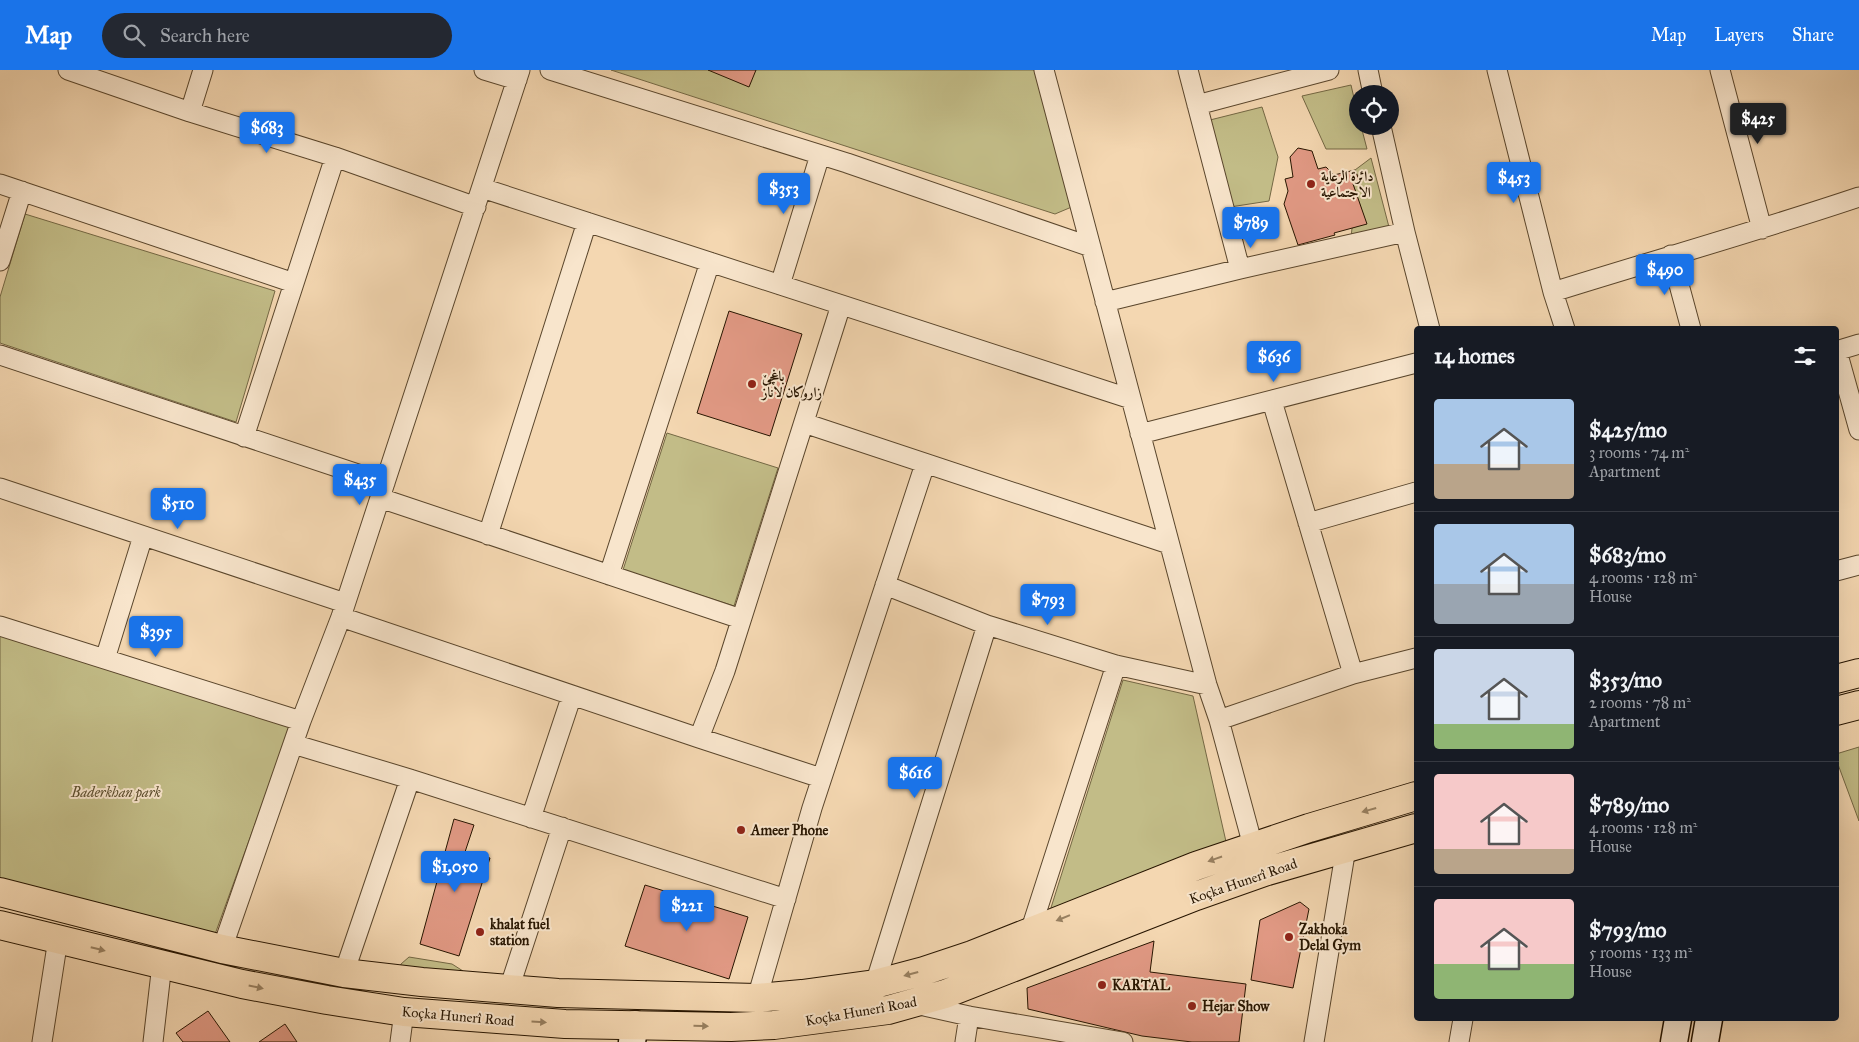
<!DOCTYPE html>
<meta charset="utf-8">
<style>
body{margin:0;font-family:"IM FELL Great Primer",Amiri,serif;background:#242831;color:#f1f3f6;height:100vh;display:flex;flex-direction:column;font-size:19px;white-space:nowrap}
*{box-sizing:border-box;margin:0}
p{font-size:16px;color:#9ea1a6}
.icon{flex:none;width:28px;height:28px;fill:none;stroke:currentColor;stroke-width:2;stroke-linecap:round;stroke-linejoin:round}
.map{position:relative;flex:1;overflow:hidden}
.side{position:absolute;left:1414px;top:256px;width:425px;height:695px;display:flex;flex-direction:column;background:#171b24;border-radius:5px;box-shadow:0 5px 20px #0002}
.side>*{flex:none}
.fabs{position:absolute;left:1349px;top:15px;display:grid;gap:10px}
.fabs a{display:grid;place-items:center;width:50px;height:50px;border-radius:50%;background:#171b24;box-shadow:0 5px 20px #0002;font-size:25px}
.price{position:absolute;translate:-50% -42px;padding:0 11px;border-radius:5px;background:#1a73e8;color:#fff;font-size:16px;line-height:32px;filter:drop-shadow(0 1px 2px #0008)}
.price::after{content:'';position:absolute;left:50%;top:30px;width:15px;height:11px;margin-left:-8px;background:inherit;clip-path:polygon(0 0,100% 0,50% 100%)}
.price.on{background:#222;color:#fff}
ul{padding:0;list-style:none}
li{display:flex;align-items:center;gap:15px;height:125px;padding:0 20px}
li+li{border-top:1px solid #363941}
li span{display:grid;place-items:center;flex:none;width:140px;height:100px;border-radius:5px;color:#555}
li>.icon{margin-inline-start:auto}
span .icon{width:60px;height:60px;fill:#fffc;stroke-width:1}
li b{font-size:21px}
h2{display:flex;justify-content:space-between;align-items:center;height:60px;padding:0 20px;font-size:21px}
header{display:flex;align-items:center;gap:30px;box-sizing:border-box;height:70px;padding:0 25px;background:#1a73e8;color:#fff}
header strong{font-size:24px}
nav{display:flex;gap:28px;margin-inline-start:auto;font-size:18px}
.search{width:350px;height:45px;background:#242831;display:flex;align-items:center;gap:12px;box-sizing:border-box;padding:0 18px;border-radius:28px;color:#9ea1a6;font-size:19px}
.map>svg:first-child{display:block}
.green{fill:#c2bc87;stroke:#746844}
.building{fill:#e19984;stroke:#271500}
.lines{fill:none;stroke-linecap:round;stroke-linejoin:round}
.street-casing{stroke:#5a462c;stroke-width:21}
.secondary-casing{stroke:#271500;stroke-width:29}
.primary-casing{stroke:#271500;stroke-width:30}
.street{stroke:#f8e5cc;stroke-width:19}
.secondary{stroke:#f8e5cc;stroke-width:26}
.primary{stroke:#f4d7b1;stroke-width:28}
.oneway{fill:#988061}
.poi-dot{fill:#8f2418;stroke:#f8e5cc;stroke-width:2}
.labels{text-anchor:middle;stroke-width:4;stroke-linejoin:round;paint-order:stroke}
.poi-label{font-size:14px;font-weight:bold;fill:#271500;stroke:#f8e5cc;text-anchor:start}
.park-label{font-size:14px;font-style:italic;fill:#5d4f2f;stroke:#f8e5cc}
.street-label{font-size:14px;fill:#271500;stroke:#f8e5cc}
</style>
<header>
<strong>Map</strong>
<div class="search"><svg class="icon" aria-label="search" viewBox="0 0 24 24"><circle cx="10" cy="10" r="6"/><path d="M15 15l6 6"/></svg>Search here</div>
<nav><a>Map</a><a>Layers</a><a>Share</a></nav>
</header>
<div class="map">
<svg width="1859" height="972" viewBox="0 0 1859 972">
<rect width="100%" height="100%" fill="#f4d7b1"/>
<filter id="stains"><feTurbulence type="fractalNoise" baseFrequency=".004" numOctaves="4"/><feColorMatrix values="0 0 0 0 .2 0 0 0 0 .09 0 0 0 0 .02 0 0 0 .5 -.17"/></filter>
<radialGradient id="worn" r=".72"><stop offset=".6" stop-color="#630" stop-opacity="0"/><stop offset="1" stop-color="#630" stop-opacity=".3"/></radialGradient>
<path class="green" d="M611 0H1034L1074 136 1055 144Z
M1351 15 1357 41 1358 56H1361L1367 79H1326L1302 26Z
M1262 37 1278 87 1269 131 1230 137 1210 50Z
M1371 88 1389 157 1351 168 1352 158 1366 153 1353 114 1360 111 1355 100Z
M25 144 275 221 236 352 0 273V227Z
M667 363 778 398 734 536 623 500Z
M0 564 291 655 214 867 0 810Z
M1123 610 1193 626 1227 776 1049 844Z
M1859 677V751L1836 689V684Z
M409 887 452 894 463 901 462 915 397 905 401 894Z"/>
<path class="building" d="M708 0H756L749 17Z
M1298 78 1312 81 1318 99 1326 97 1334 105 1355 100 1360 112 1353 114 1367 154 1334 163 1335 165 1298 175 1284 134 1288 121 1285 109 1293 107 1290 87Z
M729 241 802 264 770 366 697 343Z
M454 749 474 755 465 782 490 788 459 886 420 874Z
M645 815 748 847 729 909 625 876Z
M1300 832 1309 839 1293 918 1251 910 1260 850Z
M1154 871 1150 902 1246 914 1239 972H1192L1142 966 1028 939 1027 918Z
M208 941 230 972H183L176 963Z
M285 954 297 972H259Z"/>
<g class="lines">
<g class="street-casing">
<path id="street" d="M68 0 190 42 335 87 476 137
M484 0 517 10
M550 0 847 93 1091 177
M1044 0 1207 615 1219 650 1253 776
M1188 0 1240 199
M1368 0 1373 24
M1497 0 1553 222 1565 259
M1720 0 1762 159
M1197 35 1329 0
M190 42 203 0
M1381 56 1405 162 1430 259
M0 114 294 213
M482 118 1131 329
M1671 185 1691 259
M0 191 22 121
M780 215 820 85
M1553 222C1655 190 1758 161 1859 127
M1105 232 1240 199 1405 162
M1836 281 1859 274
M1837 281 1859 360
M0 285 385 413
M804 353 1169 474
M1140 364 1416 293
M244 367 335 87
M0 418 345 533
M380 428 741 549
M1308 453 1416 422
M488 465 587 152
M1836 501 1859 495
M609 505 710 192
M885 515 987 555 1116 595 1207 615
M341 547 699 668 821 708
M0 556 301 651
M105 589 143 466
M1353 604 1416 588
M1219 650 1353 604 1272 331
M699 668 725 601 841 235
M293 674 410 709 786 829
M531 748 572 625
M1030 862 1116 595
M222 879 301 651 341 547 520 0
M344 903 410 709
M875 914 987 555
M509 919 562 757
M757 928 812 738 925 394
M915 934 969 946 1123 972
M42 972 58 869
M153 972 162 894
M400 972 404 942
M965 972 969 946
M1314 972 1346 778
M1459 972 1463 949"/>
</g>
<g class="secondary-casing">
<path id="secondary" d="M632 972 635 954
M1674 972 1678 949
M1705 972 1709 949"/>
</g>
<g class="primary-casing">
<path id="primary" d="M1836 609 1859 603
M1836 641 1859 635
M0 822 222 879 344 903 422 912 558 923 757 928 802 924 875 914 924 901 972 885 1196 796 1309 758 1416 726
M0 855 242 914 327 930 404 942 565 954 731 957 774 955 888 940 945 924 1196 826 1264 802 1416 758"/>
</g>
<use href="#street" class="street"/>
<use href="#secondary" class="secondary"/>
<use href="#primary" class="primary"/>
</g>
<defs><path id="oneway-solid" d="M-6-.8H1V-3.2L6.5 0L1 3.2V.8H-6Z" transform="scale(1.25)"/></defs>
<g class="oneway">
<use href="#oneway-solid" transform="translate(1369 740) rotate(164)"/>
<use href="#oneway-solid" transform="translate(1215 789) rotate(161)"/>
<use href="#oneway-solid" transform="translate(1063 848) rotate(158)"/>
<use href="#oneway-solid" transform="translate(98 879) rotate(14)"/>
<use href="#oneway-solid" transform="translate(911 904) rotate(165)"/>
<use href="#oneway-solid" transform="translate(256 917) rotate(12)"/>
<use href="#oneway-solid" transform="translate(539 952) rotate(3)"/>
<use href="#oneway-solid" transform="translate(701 956) rotate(2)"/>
</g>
<g class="poi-dot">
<circle cx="1311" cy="114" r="5"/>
<circle cx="752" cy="314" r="5"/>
<circle cx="741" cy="760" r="5"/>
<circle cx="480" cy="862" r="5"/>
<circle cx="1289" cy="867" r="5"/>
<circle cx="1102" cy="915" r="5"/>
<circle cx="1192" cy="936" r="5"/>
</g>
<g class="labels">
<g class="poi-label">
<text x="1321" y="111">دائرة الرعاية<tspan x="1321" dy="16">الاجتماعية</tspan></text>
<text x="762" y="311">باغچێ<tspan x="762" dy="16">زاروكان لاناز</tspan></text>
<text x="751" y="765">Ameer Phone</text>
<text x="490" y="859">khalat fuel<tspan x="490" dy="16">station</tspan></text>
<text x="1299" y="864">Zakhoka<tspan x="1299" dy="16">Delal Gym</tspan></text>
<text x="1112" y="920">KARTAL</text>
<text x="1202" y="941">Hejar Show</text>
</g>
<g class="park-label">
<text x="116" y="727">Baderkhan park</text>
</g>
<g class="street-label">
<text transform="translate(1243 811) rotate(-19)" y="5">Koçka Hunerî Road</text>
<text transform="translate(861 941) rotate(-10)" y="5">Koçka Hunerî Road</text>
<text transform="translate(458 946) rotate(5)" y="5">Koçka Hunerî Road</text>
</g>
</g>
<rect width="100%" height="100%" filter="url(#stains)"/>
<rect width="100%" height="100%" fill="url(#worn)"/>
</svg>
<div class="fabs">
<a><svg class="icon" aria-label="locate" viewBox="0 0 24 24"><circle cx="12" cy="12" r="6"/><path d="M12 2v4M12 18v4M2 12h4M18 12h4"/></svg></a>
</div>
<b class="price on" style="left:1758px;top:75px">$425</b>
<b class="price" style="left:267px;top:84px">$683</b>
<b class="price" style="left:1514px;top:134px">$453</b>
<b class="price" style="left:784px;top:145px">$353</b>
<b class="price" style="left:1251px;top:179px">$789</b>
<b class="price" style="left:1665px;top:226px">$490</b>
<b class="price" style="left:1274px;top:313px">$636</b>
<b class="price" style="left:360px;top:436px">$435</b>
<b class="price" style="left:178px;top:460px">$510</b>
<b class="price" style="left:1048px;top:556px">$793</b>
<b class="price" style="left:156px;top:588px">$395</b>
<b class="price" style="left:915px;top:729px">$616</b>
<b class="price" style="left:455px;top:823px">$1,050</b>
<b class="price" style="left:687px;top:862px">$221</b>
<section class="side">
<h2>14 homes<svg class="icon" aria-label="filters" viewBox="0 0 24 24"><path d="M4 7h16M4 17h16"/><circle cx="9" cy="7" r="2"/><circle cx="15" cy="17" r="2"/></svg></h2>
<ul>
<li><span style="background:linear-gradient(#a9c7e8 65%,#b9a48a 0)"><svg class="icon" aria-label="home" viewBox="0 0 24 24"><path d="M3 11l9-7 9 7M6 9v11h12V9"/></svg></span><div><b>$425/mo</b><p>3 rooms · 74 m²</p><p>Apartment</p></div></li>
<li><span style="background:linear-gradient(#a9c7e8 60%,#9aa5b1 0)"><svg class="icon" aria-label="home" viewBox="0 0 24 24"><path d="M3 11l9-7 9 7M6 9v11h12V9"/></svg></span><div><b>$683/mo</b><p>4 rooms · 128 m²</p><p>House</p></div></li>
<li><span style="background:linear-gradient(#c9d6e8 75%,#8fb573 0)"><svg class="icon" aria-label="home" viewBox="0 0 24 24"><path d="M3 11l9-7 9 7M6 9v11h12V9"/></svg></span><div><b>$353/mo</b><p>2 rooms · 78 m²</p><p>Apartment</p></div></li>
<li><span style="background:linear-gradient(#f6c9c9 75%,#b9a48a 0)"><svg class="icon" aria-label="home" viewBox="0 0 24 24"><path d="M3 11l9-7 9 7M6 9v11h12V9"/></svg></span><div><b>$789/mo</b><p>4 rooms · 128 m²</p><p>House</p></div></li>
<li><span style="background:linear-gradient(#f6c9c9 65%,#8fb573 0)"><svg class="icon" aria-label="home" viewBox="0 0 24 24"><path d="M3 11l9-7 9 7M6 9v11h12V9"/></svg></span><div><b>$793/mo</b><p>5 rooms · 133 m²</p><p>House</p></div></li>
</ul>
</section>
</div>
